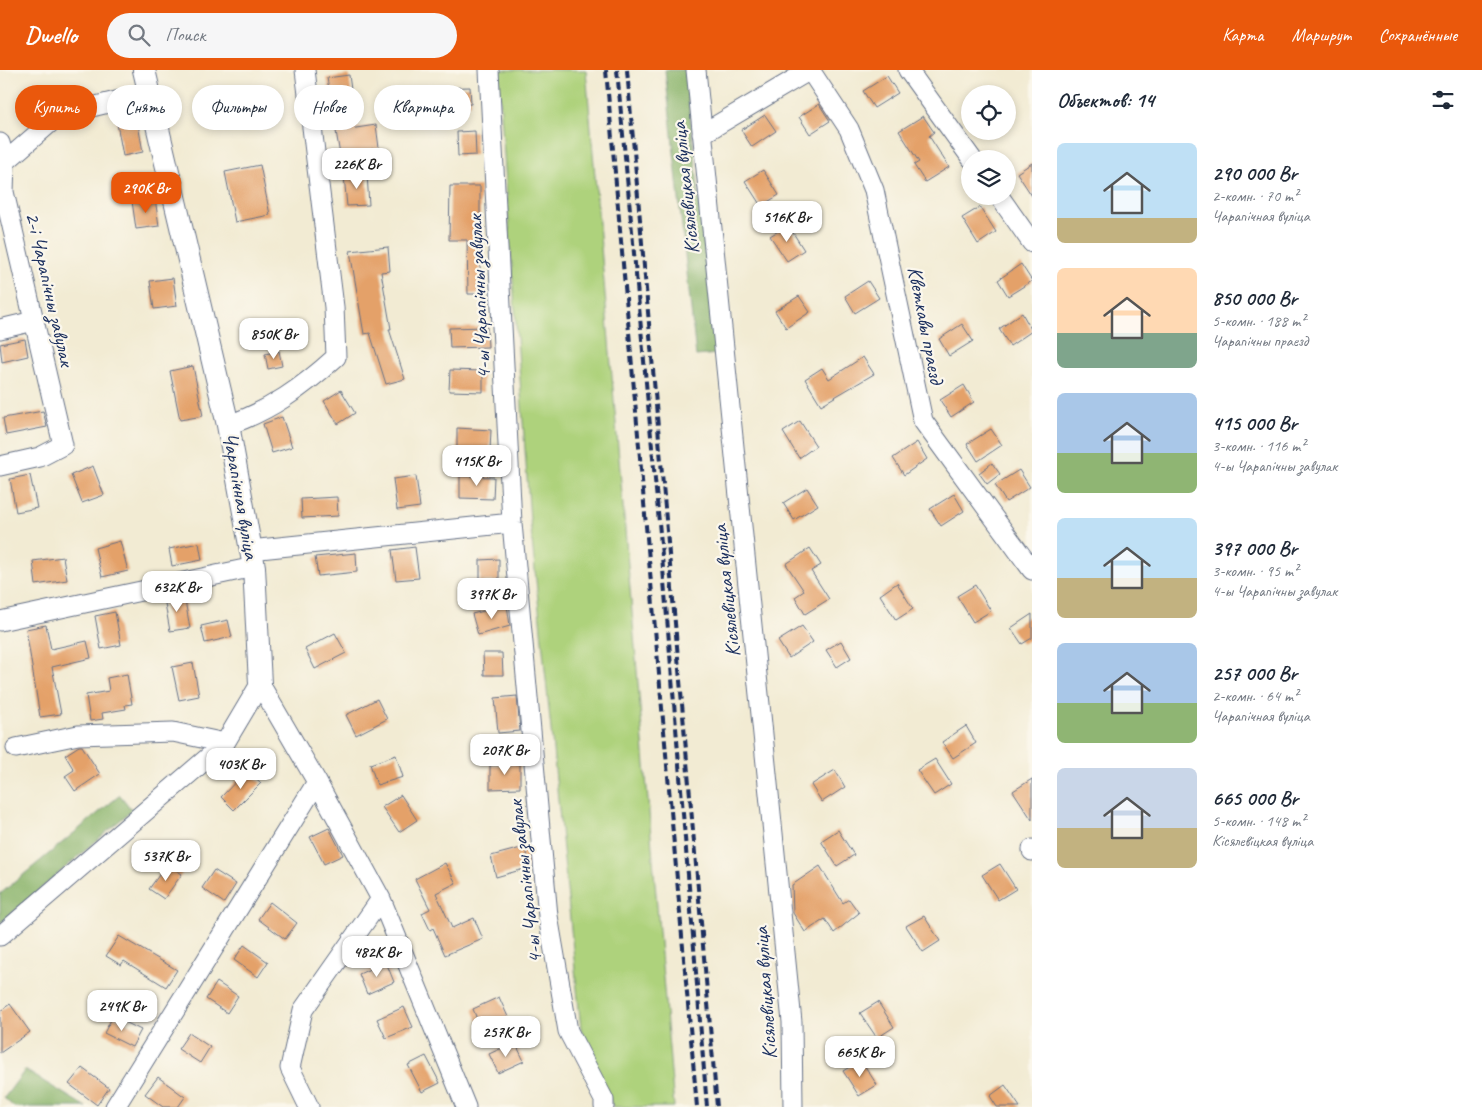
<!DOCTYPE html>
<html lang="ru">
<meta charset="utf-8">
<style>
body{margin:0;font-family:Caveat,sans-serif;background:#f6f6f7;color:#1f2937;height:100vh;display:flex;flex-direction:column;font-size:19px;white-space:nowrap}
*{box-sizing:border-box;margin:0}
p{font-size:16px;color:#747a83}
.icon{flex:none;width:28px;height:28px;fill:none;stroke:currentColor;stroke-width:2;stroke-linecap:round;stroke-linejoin:round}
.map{position:relative;flex:1;overflow:hidden}
.sheet{display:flex;flex-direction:column;background:#fff;width:450px}
.sheet>*{flex:none}
.hud{position:absolute;left:15px;top:15px;width:475px;height:45px;display:flex;gap:10px}
.fabs{position:absolute;left:961px;top:15px;display:grid;gap:10px}
.fabs a{display:grid;place-items:center;width:55px;height:55px;border-radius:50%;background:#fff;box-shadow:0 2px 8px #0003;font-size:25px}
.price{position:absolute;translate:-50% -42px;padding:0 11px;border-radius:10px;background:#fff;color:#222;font-size:16px;line-height:32px;filter:drop-shadow(0 1px 2px #0008)}
.price::after{content:'';position:absolute;left:50%;top:30px;width:15px;height:11px;margin-left:-8px;background:inherit;clip-path:polygon(0 0,100% 0,50% 100%)}
.price.selected{background:#ea580c;color:#fff}
ul{padding:0;list-style:none}
li{display:flex;align-items:center;gap:15px;height:125px;padding:0 25px}
li span{display:grid;place-items:center;flex:none;width:140px;height:100px;border-radius:8px;color:#555}
li>.icon{margin-inline-start:auto}
span .icon{width:60px;height:60px;fill:#fffc;stroke-width:1}
li b{font-size:21px}
h2{display:flex;justify-content:space-between;align-items:center;height:60px;padding:0 25px;font-size:21px}
.tag{padding:0 18px;border-radius:22px;background:#fff;box-shadow:0 2px 8px #0003;font-size:18px;line-height:45px}
.tag.selected{background:#ea580c;color:#fff}
header{display:flex;align-items:center;gap:30px;box-sizing:border-box;height:70px;padding:0 25px;background:#ea580c;color:#fff}
header strong{font-size:24px}
nav{display:flex;gap:28px;margin-inline-start:auto;font-size:18px}
.search{width:350px;height:45px;background:#f6f6f7;display:flex;align-items:center;gap:12px;box-sizing:border-box;padding:0 18px;border-radius:28px;color:#747a83;font-size:19px}
main{display:flex;flex:1;min-height:0}
.map>svg:first-child{display:block}
.green{fill:#aed27b;stroke:#64806c}
.forest{fill:#8ab46b;stroke:#527264}
.building{fill:#e4a169}
.lines{fill:none;stroke-linecap:round;stroke-linejoin:round}
.minor-casing{stroke:#667187;stroke-width:21}
.tertiary-casing{stroke:#667187;stroke-width:24}
.minor{stroke:#fff;stroke-width:19}
.tertiary{stroke:#fff;stroke-width:22}
.rail{stroke:#1b2f5e;stroke-width:4;stroke-dasharray:8 4;stroke-linecap:butt}
.labels{text-anchor:middle;stroke-width:4.5;stroke-linejoin:round;paint-order:stroke}
.street-label{font-size:21px;fill:#1b2f5e;stroke:#fbf7ec}
</style>
<header>
<strong>Dwello</strong>
<div class="search"><svg class="icon" aria-label="search" viewBox="0 0 24 24"><circle cx="10" cy="10" r="6"/><path d="M15 15l6 6"/></svg>Поиск</div>
<nav><a>Карта</a><a>Маршрут</a><a>Сохранённые</a></nav>
</header>
<main>
<div class="map">
<svg width="1032" height="1037" viewBox="0 0 1032 1037">
<rect width="100%" height="100%" fill="#fbf7ec"/>
<filter id="ink" filterUnits="userSpaceOnUse"><feTurbulence type="fractalNoise" baseFrequency=".02" numOctaves="2"/><feDisplacementMap in="SourceGraphic" scale="10" xChannelSelector="R" yChannelSelector="G"/><feConvolveMatrix kernelMatrix="1 2 1 2 8 2 1 2 1" color-interpolation-filters="sRGB"/></filter>
<filter id="wash" filterUnits="userSpaceOnUse"><feTurbulence type="fractalNoise" baseFrequency=".0096" numOctaves="4" result="noise"/><feDisplacementMap in="SourceGraphic" scale="20" xChannelSelector="R" yChannelSelector="G"/><feGaussianBlur stdDeviation="1.12" result="paint"/><feColorMatrix in="noise" values="0 0 0 0 0 0 0 0 0 0 0 0 0 0 0 0 0 1.4 0 .05"/><feComposite in="paint" operator="in"/></filter>
<g filter="url(#wash)">
<rect width="100%" height="100%" fill="#f2ebd3"/>
<path class="green" d="M498 0H586L674 1037H613L581 959 530 450Z"/>
<path class="forest" d="M665 0H685L717 284 696 286Z
M120 725 132 740 0 854V824Z
M25 1000 86 1037H14L4 1028Z"/>
<g id="blocks">
<path class="building" d="M349 5 352 27 331 30 327 8Z
M887 6 898 23 874 38 863 21Z
M470 17 471 34 439 36 438 18Z
M819 34 830 51 810 64 799 47Z
M135 38 143 82 123 86 115 43Z
M765 45 776 61 752 77 741 60Z
M923 46 934 62 929 66 949 97 925 112 914 95 919 92 899 61Z
M376 55 379 78 340 85 336 61Z
M475 61 476 85 458 86 457 62Z
M1032 93V126L1017 103Z
M260 95 270 145 235 152 225 102Z
M763 100 779 125 761 136 745 111Z
M367 104 369 135 347 136 344 106Z
M450 116H480V224H468L467 170H449Z
M155 128 159 156 136 159 132 131Z
M980 137 996 162 978 174 962 148Z
M788 155 804 180 787 191 770 166Z
M388 177 390 201 381 202 391 259H389L405 309 386 314 370 263 364 264 350 181Z
M1021 194 1032 211 1008 226 998 210Z
M173 208 177 236 154 239 150 211Z
M868 211 879 228 855 243 845 226Z
M799 226 810 242 786 258 775 241Z
M1022 243 1032 261 1010 276 999 259Z
M962 254 973 271 949 286 939 269Z
M487 257 488 277 450 278 449 258Z
M25 269 28 286 2 292 0 274Z
M279 281 282 296 268 299 265 284Z
M863 287 874 304 821 335 805 309 822 298 829 309Z
M193 296 203 346 180 350 170 301Z
M450 300 483 301V322L449 321Z
M964 315 974 332 951 347 940 330Z
M341 320 355 343 338 354 324 331Z
M43 341 47 357 6 365 3 348Z
M282 347 292 377 272 383 263 354Z
M800 351 816 376 799 388 783 362Z
M457 358 491 360 490 381 457 380Z
M991 359 1002 375 978 391 967 374Z
M917 372 927 389 904 405 893 388Z
M992 393 1000 404 987 414 979 403Z
M93 396 104 425 82 433 71 405Z
M1019 400 1030 417 1006 432 995 415Z
M30 405 37 438 16 442 10 409Z
M416 406 420 437 397 440 393 409Z
M460 406 494 407 493 429 460 428Z
M807 418 818 435 794 450 783 433Z
M954 424 964 441 941 456 930 439Z
M337 427 338 446 302 448 301 429Z
M120 471 128 501 102 507 95 478Z
M199 473 202 490 172 496 169 479Z
M415 477 419 508 396 510 392 480Z
M810 478 821 495 811 501 829 529 805 544 795 527 804 521 786 494Z
M356 483 357 502 318 506 315 487Z
M63 487 67 510 36 515 33 491Z
M499 489V511L480 512V490Z
M897 513 913 539 896 550 880 525Z
M975 515 991 541 973 552 957 526Z
M184 525 190 558 170 561 164 528Z
M507 535 510 556 478 565 472 544Z
M115 542 121 575 101 579 95 546Z
M1032 544V568L1022 574 1011 558Z
M228 550 232 567 205 573 201 556Z
M46 555 51 579 87 571 91 588 52 597 61 644 40 647 26 559Z
M802 556 813 572 789 588 778 571Z
M335 563 346 583 315 599 305 579Z
M841 571 851 588 837 597 826 580Z
M483 583H502L503 605H484Z
M193 593 199 626 179 630 172 597Z
M127 604 132 634 125 635 126 639 102 643 103 649 90 651 86 625 109 621 107 608Z
M517 626 520 661 498 663 495 628Z
M377 629 387 649 356 665 346 645Z
M966 656 976 673 953 688 942 672Z
M79 676H82L100 704 75 721 65 706 74 700 65 685Z
M396 685 403 707 377 715 370 694Z
M935 689 951 714 934 725 917 700Z
M520 694V718L490 719V695Z
M247 700 261 713 234 740 221 727Z
M835 700 845 717 822 732 811 715Z
M1032 709V750L1013 721Z
M401 725 417 750 399 762 382 737Z
M329 758 343 785 324 794 310 767Z
M838 760 854 785 837 796 821 771Z
M525 777 531 797 496 807 491 786Z
M445 793 456 813 436 823 452 858 474 848 483 869 445 885 433 858 430 860 422 843 430 839 415 809Z
M167 794 182 804 164 829 149 819Z
M1000 794 1016 819 998 830 982 805Z
M820 796 843 833 849 829 859 843 834 863 825 849 805 862 793 843 792 815Z
M214 800 236 814 224 833 202 818Z
M270 832 297 853 285 869 258 849Z
M924 846 940 871 923 882 906 856Z
M119 866 177 900 166 917 124 891 121 895 106 886Z
M244 875 268 892 258 907 234 890Z
M386 892 394 912 367 924 359 904Z
M217 912 238 926 227 943 206 929Z
M499 927 508 947 481 959 473 939Z
M878 932 894 957 877 968 860 943Z
M10 934 30 962 0 983V941Z
M404 937 413 957 386 968 377 949Z
M113 946 141 960 132 977 104 963Z
M189 963 210 977 200 993 178 979Z
M515 972 524 991 498 1003 489 984Z
M426 986 440 1013 422 1022 408 995Z
M861 990 877 1015 859 1026 843 1001Z
M82 998 109 1018 97 1035 69 1014Z
M158 1007 185 1027 178 1037H163L145 1024Z
M1005 1015 1020 1037H997L990 1026Z"/>
</g>
</g>
<g filter="url(#ink)">
<use href="#blocks" fill-opacity="0" stroke="#667187" stroke-width="1"/>
<g class="lines">
<g class="minor-casing">
<path id="minor" d="M489 0 512 453 548 846 568 961 604 1030V1037
M696 0 792 952 793 1037
M810 0 849 59 874 120 923 351 1032 500
M908 0 972 89
M702 64 810 0
M0 73 5 92 4 122 63 375 40 387 0 396
M5 92 59 45 149 23
M999 126 1032 173
M0 259 34 251
M228 355C270 341 303 317 336 287L334 237 305 0
M250 480 512 453
M0 551 254 497
M16 678 78 665 173 662 225 673
M1032 779V781
M0 866 225 673 260 614 317 712 381 829 466 1037
M115 1037 317 712
M309 1037 290 998 303 940 381 829"/>
</g>
<g class="tertiary-casing">
<path id="tertiary" d="M144 0 228 355 254 497 260 614"/>
</g>
<use href="#minor" class="minor"/>
<use href="#tertiary" class="tertiary"/>
<path class="rail" d="M606 0 697 1037
M617 0 661 474 707 1037
M627 0 717 1037"/>
</g>
</g>
<g class="labels">
<g class="street-label">
<text transform="translate(685 118) rotate(-96)" y="7">Кісялевіцкая вуліца</text>
<text transform="translate(50 219) rotate(77)" y="7">2-і Чарапічны завулак</text>
<text transform="translate(479 227) rotate(-93)" y="7">4-ы Чарапічны завулак</text>
<text transform="translate(926 255) rotate(79)" y="7">Кветкавы праезд</text>
<text transform="translate(241 426) rotate(80)" y="7">Чарапічная вуліца</text>
<text transform="translate(726 521) rotate(-96)" y="7">Кісялевіцкая вуліца</text>
<text transform="translate(525 812) rotate(-97)" y="7">4-ы Чарапічны завулак</text>
<text transform="translate(765 923) rotate(-94)" y="7">Кісялевіцкая вуліца</text>
</g>
</g>
</svg>
<div class="fabs">
<a><svg class="icon" aria-label="locate" viewBox="0 0 24 24"><circle cx="12" cy="12" r="6"/><path d="M12 2v4M12 18v4M2 12h4M18 12h4"/></svg></a>
<a><svg class="icon" aria-label="layers" viewBox="0 0 24 24"><path d="M12 4l9 5-9 5-9-5zM3 14l9 5 9-5"/></svg></a>
</div>
<b class="price" style="left:357px;top:120px">226K Br</b>
<b class="price selected" style="left:146px;top:144px">290K Br</b>
<b class="price" style="left:787px;top:173px">516K Br</b>
<b class="price" style="left:274px;top:290px">850K Br</b>
<b class="price" style="left:477px;top:417px">415K Br</b>
<b class="price" style="left:177px;top:543px">632K Br</b>
<b class="price" style="left:492px;top:550px">397K Br</b>
<b class="price" style="left:505px;top:706px">207K Br</b>
<b class="price" style="left:241px;top:720px">403K Br</b>
<b class="price" style="left:166px;top:812px">537K Br</b>
<b class="price" style="left:377px;top:908px">482K Br</b>
<b class="price" style="left:122px;top:962px">249K Br</b>
<b class="price" style="left:506px;top:988px">257K Br</b>
<b class="price" style="left:860px;top:1008px">665K Br</b>
<div class="hud">
<a class="tag selected">Купить</a>
<a class="tag">Снять</a>
<a class="tag">Фильтры</a>
<a class="tag">Новое</a>
<a class="tag">Квартира</a>
</div>
</div>
<section class="sheet">
<h2>Объектов: 14<svg class="icon" aria-label="filters" viewBox="0 0 24 24"><path d="M4 7h16M4 17h16"/><circle cx="9" cy="7" r="2"/><circle cx="15" cy="17" r="2"/></svg></h2>
<ul>
<li><span style="background:linear-gradient(#bfe0f5 75%,#c2b280 0)"><svg class="icon" aria-label="home" viewBox="0 0 24 24"><path d="M3 11l9-7 9 7M6 9v11h12V9"/></svg></span><div><b>290 000 Br</b><p>2-комн. · 70 m²</p><p>Чарапічная вуліца</p></div></li>
<li><span style="background:linear-gradient(#ffd9b3 65%,#7fa58c 0)"><svg class="icon" aria-label="home" viewBox="0 0 24 24"><path d="M3 11l9-7 9 7M6 9v11h12V9"/></svg></span><div><b>850 000 Br</b><p>5-комн. · 188 m²</p><p>Чарапічны праезд</p></div></li>
<li><span style="background:linear-gradient(#a9c7e8 60%,#8fb573 0)"><svg class="icon" aria-label="home" viewBox="0 0 24 24"><path d="M3 11l9-7 9 7M6 9v11h12V9"/></svg></span><div><b>415 000 Br</b><p>3-комн. · 116 m²</p><p>4-ы Чарапічны завулак</p></div></li>
<li><span style="background:linear-gradient(#bfe0f5 60%,#c2b280 0)"><svg class="icon" aria-label="home" viewBox="0 0 24 24"><path d="M3 11l9-7 9 7M6 9v11h12V9"/></svg></span><div><b>397 000 Br</b><p>3-комн. · 95 m²</p><p>4-ы Чарапічны завулак</p></div></li>
<li><span style="background:linear-gradient(#a9c7e8 60%,#8fb573 0)"><svg class="icon" aria-label="home" viewBox="0 0 24 24"><path d="M3 11l9-7 9 7M6 9v11h12V9"/></svg></span><div><b>257 000 Br</b><p>2-комн. · 64 m²</p><p>Чарапічная вуліца</p></div></li>
<li><span style="background:linear-gradient(#c9d6e8 60%,#c2b280 0)"><svg class="icon" aria-label="home" viewBox="0 0 24 24"><path d="M3 11l9-7 9 7M6 9v11h12V9"/></svg></span><div><b>665 000 Br</b><p>5-комн. · 148 m²</p><p>Кісялевіцкая вуліца</p></div></li>
</ul>
</section>
</main>
